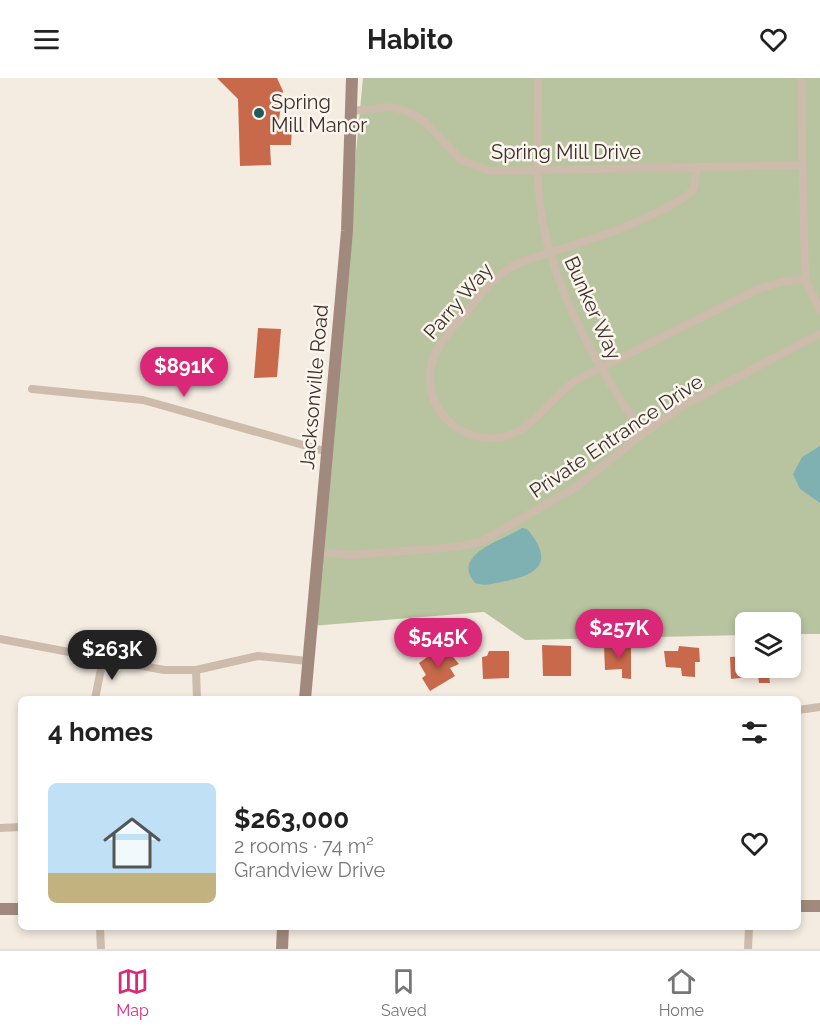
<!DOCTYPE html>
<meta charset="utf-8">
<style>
body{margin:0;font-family:Raleway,sans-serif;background:#f6f6f6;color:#222;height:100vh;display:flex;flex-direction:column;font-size:22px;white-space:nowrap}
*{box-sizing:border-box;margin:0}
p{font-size:20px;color:#767676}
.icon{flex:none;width:33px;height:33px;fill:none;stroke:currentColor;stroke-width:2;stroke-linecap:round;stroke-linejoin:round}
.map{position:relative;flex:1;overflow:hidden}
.drawer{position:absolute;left:18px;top:618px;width:783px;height:234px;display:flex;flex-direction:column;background:#fff;border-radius:9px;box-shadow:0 3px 9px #0003}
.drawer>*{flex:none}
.buttons{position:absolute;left:735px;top:534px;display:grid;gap:12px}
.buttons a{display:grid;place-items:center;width:66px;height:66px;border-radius:9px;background:#fff;box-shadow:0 3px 9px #0003;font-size:30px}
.price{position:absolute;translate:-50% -51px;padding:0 14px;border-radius:21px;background:#db2777;color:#fff;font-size:20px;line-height:39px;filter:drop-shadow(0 2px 3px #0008)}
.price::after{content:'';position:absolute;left:50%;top:36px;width:18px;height:14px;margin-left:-9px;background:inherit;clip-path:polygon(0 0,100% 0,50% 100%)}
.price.current{background:#222;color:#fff}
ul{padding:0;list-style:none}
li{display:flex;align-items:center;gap:18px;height:150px;padding:0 30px}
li+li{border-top:2px solid #e0e0e0}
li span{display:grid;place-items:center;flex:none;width:168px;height:120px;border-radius:9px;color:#555}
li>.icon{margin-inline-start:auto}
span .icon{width:72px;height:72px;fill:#fffc;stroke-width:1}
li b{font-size:26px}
h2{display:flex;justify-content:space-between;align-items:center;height:72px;padding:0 30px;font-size:26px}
header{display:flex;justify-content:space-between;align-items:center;height:78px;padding:0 30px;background:#fff;font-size:27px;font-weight:700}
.dock{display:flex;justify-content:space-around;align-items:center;height:84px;border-top:2px solid #e0e0e0;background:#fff;font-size:16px;color:#767676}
.dock a{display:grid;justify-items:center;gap:3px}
.dock .current{color:#db2777}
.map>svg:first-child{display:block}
.green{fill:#b8c4a0}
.water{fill:#7fb0b2}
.building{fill:#c8694b}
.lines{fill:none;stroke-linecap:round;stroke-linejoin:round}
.minor{stroke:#cdbbac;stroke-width:8}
.secondary{stroke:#a18a7d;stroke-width:12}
.poi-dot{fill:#1f5a5e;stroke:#fbf5ee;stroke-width:2}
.labels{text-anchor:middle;stroke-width:5;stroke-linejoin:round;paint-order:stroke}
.poi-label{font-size:20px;fill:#3b302b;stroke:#fbf5ee;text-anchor:start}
.street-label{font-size:20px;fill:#3b302b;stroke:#fbf5ee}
</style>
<header><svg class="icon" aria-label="menu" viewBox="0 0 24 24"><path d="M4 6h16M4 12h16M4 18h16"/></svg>Habito<svg class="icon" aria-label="heart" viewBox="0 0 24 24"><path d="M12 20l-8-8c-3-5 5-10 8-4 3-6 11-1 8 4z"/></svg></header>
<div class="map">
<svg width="820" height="871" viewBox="0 0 820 871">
<rect width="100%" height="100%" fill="#f4ebe1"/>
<path class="green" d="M363 0H820V556H791L790 544H746L745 557 525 562 484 534 311 548Z"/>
<path class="water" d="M820 368V425L800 411 793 396 802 379Z
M522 450 527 451C553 481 542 496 506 503 494 505 487 509 475 505 450 476 504 462 522 450Z"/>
<path class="building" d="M217 0H277L283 13 278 49 292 50 291 67H270L271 87 240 88 238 21Z
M258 250 281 251 277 299 254 300Z
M542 567 571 568V598H543Z
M604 568H631V601L622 600V591L605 592Z
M679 568 699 570 700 584H695V599L682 598 681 590 666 589 664 573H678Z
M437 572 442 578 448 573 459 586 450 590 455 598 430 613 422 600 426 597 419 585Z
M489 573H509V600L483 601 482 579 487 578Z
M746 578V590H768L770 605H759L758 598 731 601 730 579Z"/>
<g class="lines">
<path class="minor" d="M538 0C539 44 535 89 541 133 551 206 599 296 644 355
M801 0 805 201 820 232
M352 33 393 29 411 35 426 45 461 82 490 93 801 87
M697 89 694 111C684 121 672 127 660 133 627 150 592 161 558 172 544 177 528 180 515 187 492 199 476 223 460 242 445 259 429 276 430 300 430 320 438 335 453 347 463 355 474 359 487 360 527 364 546 323 575 303L758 211 780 204 805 201
M32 311 143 322 328 374
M318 474 350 477 456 469 481 464 576 409 644 355 682 328 820 256
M0 561 164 592H196L258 578 308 583
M196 592 197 621
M95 621 103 581
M798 632 820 629
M0 750 21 749
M100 849 101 871
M748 871 749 849"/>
<path class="secondary" d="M305 621 347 153 352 0
M798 828H820
M0 831H21
M282 871 283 849"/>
</g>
<circle class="poi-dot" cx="259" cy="35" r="6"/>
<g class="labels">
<g class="poi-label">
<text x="271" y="31">Spring<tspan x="271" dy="23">Mill Manor</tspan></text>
</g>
<g class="street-label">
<text x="566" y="81">Spring Mill Drive</text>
<text transform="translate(458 223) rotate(-49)" y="7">Parry Way</text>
<text transform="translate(593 230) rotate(66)" y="7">Bunker Way</text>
<text transform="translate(314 309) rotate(-85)" y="7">Jacksonville Road</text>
<text transform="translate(616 358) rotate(-34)" y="7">Private Entrance Drive</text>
</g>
</g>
</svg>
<div class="buttons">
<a><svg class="icon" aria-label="layers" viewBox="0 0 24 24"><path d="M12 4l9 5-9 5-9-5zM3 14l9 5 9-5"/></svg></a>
</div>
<b class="price" style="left:184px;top:320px">$891K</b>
<b class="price" style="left:619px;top:582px">$257K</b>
<b class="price" style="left:438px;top:591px">$545K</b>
<b class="price current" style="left:112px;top:603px">$263K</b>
<section class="drawer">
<h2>4 homes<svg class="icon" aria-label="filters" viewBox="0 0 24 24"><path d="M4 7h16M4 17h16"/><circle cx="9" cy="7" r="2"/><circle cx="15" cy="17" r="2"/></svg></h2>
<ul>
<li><span style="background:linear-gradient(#bfe0f5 75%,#c2b280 0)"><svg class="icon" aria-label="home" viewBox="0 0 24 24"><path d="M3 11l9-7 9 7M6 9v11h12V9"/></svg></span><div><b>$263,000</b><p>2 rooms · 74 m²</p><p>Grandview Drive</p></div><svg class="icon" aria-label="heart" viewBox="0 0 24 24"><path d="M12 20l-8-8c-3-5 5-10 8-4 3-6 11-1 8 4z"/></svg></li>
</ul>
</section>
</div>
<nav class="dock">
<a class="current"><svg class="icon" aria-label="map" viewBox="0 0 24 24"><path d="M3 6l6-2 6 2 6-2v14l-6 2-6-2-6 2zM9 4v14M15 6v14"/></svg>Map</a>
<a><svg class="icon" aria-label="saved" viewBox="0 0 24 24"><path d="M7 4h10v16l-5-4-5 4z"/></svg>Saved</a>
<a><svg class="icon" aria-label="home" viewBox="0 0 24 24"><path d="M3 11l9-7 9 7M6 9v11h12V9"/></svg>Home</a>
</nav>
